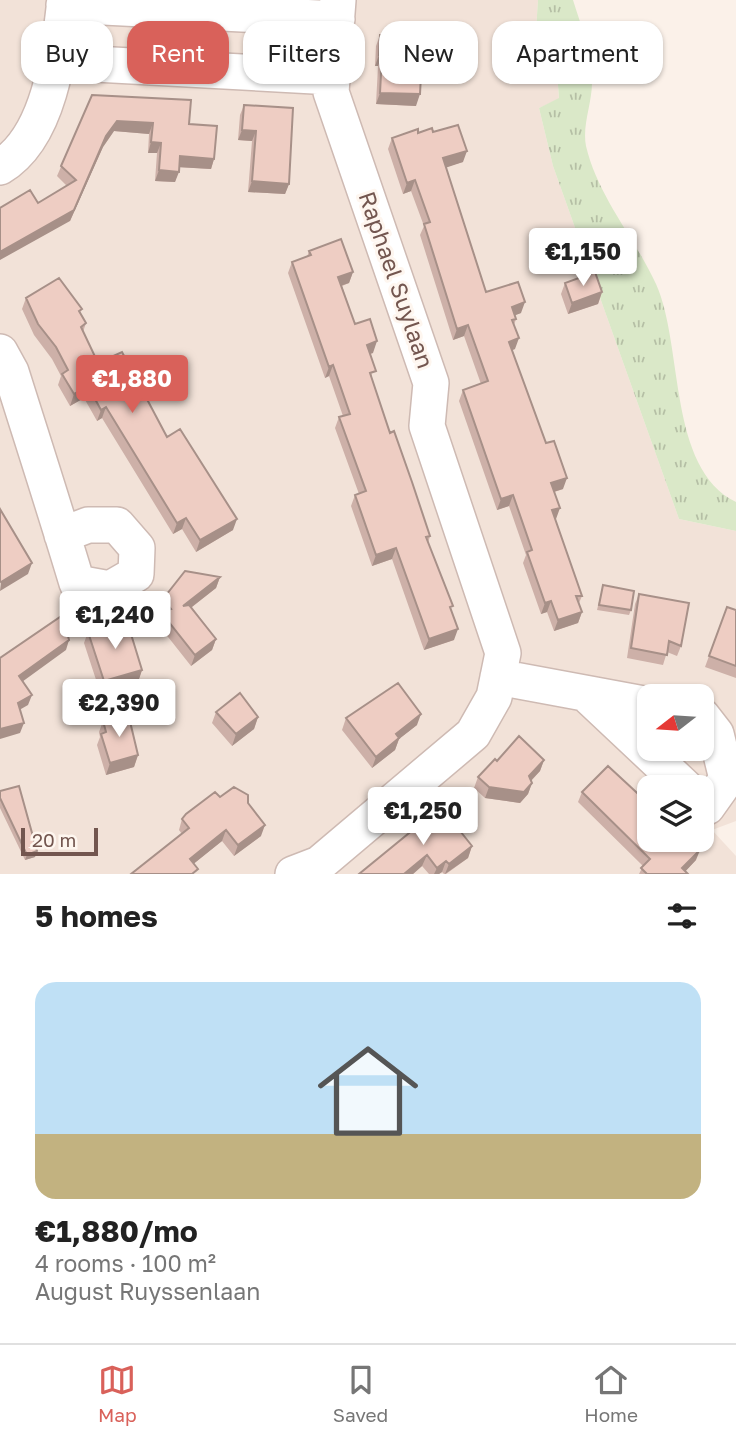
<!DOCTYPE html>
<meta charset="utf-8">
<style>
body{margin:0;font-family:"Golos Text",sans-serif;background:#f2f2f2;color:#222;height:100vh;display:flex;flex-direction:column;font-size:26px;white-space:nowrap}
*{box-sizing:border-box;margin:0}
p{font-size:23px;color:#767676}
.icon{flex:none;width:38px;height:38px;fill:none;stroke:currentColor;stroke-width:2;stroke-linecap:round;stroke-linejoin:round}
.map{position:relative;height:874px;overflow:hidden}
.panel{display:flex;flex-direction:column;background:#fff;flex:1}
.panel>*{flex:none}
.guide{position:absolute;left:21px;top:21px;width:695px;height:63px;display:flex;gap:14px}
.needle{width:46px;rotate:253deg}
.fabs{position:absolute;left:637px;top:684px;display:grid;gap:14px}
.fabs a{display:grid;place-items:center;width:77px;height:77px;border-radius:14px;background:#fff;box-shadow:0 2px 5px #0004;font-size:35px}
.scale{position:absolute;left:21px;bottom:18px;width:77px;box-sizing:border-box;padding-left:7px;border:4px solid #73564f;border-top:0;font-size:19px;line-height:24px;white-space:nowrap;color:#73564f;-webkit-text-stroke:5px #fef6ef;paint-order:stroke}
.price{position:absolute;translate:-50% -60px;padding:0 16px;border-radius:7px;background:#fff;color:#222;font-size:23px;line-height:46px;filter:drop-shadow(0 2px 4px #0008)}
.price::after{content:'';position:absolute;left:50%;top:42px;width:21px;height:16px;margin-left:-10px;background:inherit;clip-path:polygon(0 0,100% 0,50% 100%)}
.price.active{background:#d9615a;color:#fff}
ul{padding:0;list-style:none}
li{display:grid;align-content:center;gap:14px;height:371px;padding:0 35px}
li+li{border-top:2px solid #e0e0e0}
li span{display:grid;place-items:center;height:217px;border-radius:21px;color:#555}
li>.icon{margin-inline-start:auto}
span .icon{width:126px;height:126px;fill:#fffc;stroke-width:1}
li b{font-size:30px}
h2{display:flex;justify-content:space-between;align-items:center;height:84px;padding:0 35px;font-size:30px}
.chip{padding:0 24px;border-radius:21px;background:#fff;box-shadow:0 2px 5px #0004;font-size:24px;line-height:63px}
.chip.active{background:#d9615a;color:#fff}
.tabs{display:flex;justify-content:space-around;align-items:center;height:98px;border-top:2px solid #e0e0e0;background:#fff;font-size:19px;color:#767676}
.tabs a{display:grid;justify-items:center;gap:4px}
.tabs .active{color:#d9615a}
.map>svg:first-child{display:block}
.residential{fill:#f2e2d8;fill-rule:evenodd}
.grass{fill:url(#grass-tufts)}
.lines{fill:none;stroke-linecap:round;stroke-linejoin:round}
.minor-casing{stroke:#cebab3;stroke-width:38}
.minor{stroke:#fff;stroke-width:35}
.wall{fill:#cdb0a8}
.shaded-wall{fill:#a79088}
.building{fill:#eecdc3;stroke:#a79088;stroke-width:2}
.labels{text-anchor:middle;stroke-width:6;stroke-linejoin:round;paint-order:stroke}
.street-label{font-size:23px;fill:#73564f;stroke:#fef6ef}
</style>
<div class="map">
<svg width="736" height="874" viewBox="0 0 736 874">
<defs>
<pattern id="grass-tufts" width="24" height="20" patternUnits="userSpaceOnUse" patternTransform="scale(1.75)"><rect width="24" height="20" fill="#dae8c8"/><path d="M3 7l-1-3M5 7V3M7 7l1-3M15 17l-1-3M17 17v-4M19 17l1-3" fill="none" stroke="#b5bfa5"/></pattern>
</defs>
<rect width="100%" height="100%" fill="#fbf1e9"/>
<path class="residential" d="M0 0H538L536 30 554 33 559 99 539 108 553 166 679 519 736 531V821L712 830 736 856V874H0ZM649 696H702V749H649ZM649 788H702V840H649Z"/>
<path class="grass" d="M538 0H573C581 26 593 55 592 83 592 103 582 126 586 146 598 197 635 238 656 284 684 346 667 468 736 502V531L679 519 553 166 539 108 559 98 554 33 536 30Z"/>
<g class="lines">
<g class="minor-casing">
<path id="minor" d="M64 5 337 19
M58 62 332 77
M0 167C50 137 59 53 65 0
M0 352 11 372C33 442 56 513 77 583L110 589 136 574 137 548 117 525H88L62 535
M498 677 649 705
M586 694 686 788
M702 716 716 734 727 779 707 807 702 802
M293 874 319 864 473 734 494 697 503 653 427 426 431 383 331 92 338 0"/>
</g>
<use href="#minor" class="minor"/>
</g>
<path class="wall" d="M508 33 528 59 506 60V39Z
M380 35 416 106 376 104 378 66H375L376 46Z
M92 95 189 124 214 159 211 169 179 167 175 182 155 181 157 153H148L149 134 114 131 103 147 70 221 38 203 67 186 57 176Z
M244 105 289 184 285 194 248 192 252 141 238 140 240 115Z
M433 132 463 162 445 167 486 292 521 313 515 315 516 319 514 325 515 349 512 350 563 489 554 492 556 519H555L582 596 579 603 582 612 578 623 554 631 547 612 541 614 523 563 526 555 509 506 497 510 459 401 463 390 481 384 464 336 453 340 420 235 424 226 411 191 403 194 388 149 392 138 418 133Z
M309 251 353 272 349 283 342 286 355 324 373 353 370 354 372 380 390 433 430 536 428 543 451 610 454 640 424 650 392 559 372 566 351 506 355 495 359 494 335 428 339 417 343 416 329 376 325 378 288 273 292 262 307 257Z
M565 283 602 292 598 304 568 314 561 294Z
M26 298 82 309 80 313 86 323 83 332 98 363 167 437 233 530 196 552 182 529 173 534 102 418 97 421 84 398 70 406 58 385 61 376 52 359 34 335 22 309Z
M220 577 216 588 192 607 216 639 212 650 191 666 157 623 161 612 159 610 163 599Z
M603 585 631 610 629 615 597 610Z
M639 594 681 646 677 656 667 652 663 665 627 658 635 604Z
M727 607 736 610V678L705 667Z
M88 632 142 670 138 682 100 692 84 643Z
M216 712 258 717 254 729 232 746 212 723Z
M346 718 417 725 399 739 395 750 372 768 342 730Z
M103 721 138 755 134 767 106 775 97 745 100 737 99 732Z
M544 760 540 771 531 781 532 783 528 794 520 803 485 798 474 788 478 777 497 761Z
M0 791 37 851 35 857 25 860 0 808Z
M582 792 696 860 685 871 688 874H639L643 866 578 802Z
M220 797 248 803 261 836 234 856 222 841 193 864 182 834 179 830 182 819Z
M441 807 472 846 468 858 446 874H444L442 872 439 874H429L422 866 413 874H359Z"/>
<path class="shaded-wall" d="M530 53 528 59 506 60 508 54Z
M379 55H382L378 66H375Z
M380 93 420 94 416 106 376 104Z
M117 121 153 123 149 134 114 131 103 147 70 221 0 260V252L74 210 106 136Z
M242 130 256 131 252 141 238 140Z
M151 142 161 143 157 153H148Z
M467 151 463 162 439 170 443 158Z
M180 156 214 159 211 169 176 167Z
M159 170 179 172 175 182 155 181Z
M415 180 411 191 403 194 407 183Z
M252 181 289 184 285 194 248 192Z
M353 272 349 283 334 288 338 277Z
M602 292 598 304 568 314 572 303Z
M525 302 521 313 508 318 512 307Z
M468 325 464 336 453 340 457 329Z
M519 338 515 349 505 353 509 342Z
M377 341 373 353 362 356 367 345Z
M333 365 329 376 325 378 329 367Z
M88 386 84 398 70 406 74 394Z
M106 407 102 418 97 421 101 410Z
M567 478 563 489 547 494 551 483Z
M513 495 509 506 497 510 501 499Z
M560 508 556 519 548 522 552 510Z
M186 518 182 529 173 534 177 523Z
M237 519 233 530 196 552 200 540Z
M396 548 392 559 372 566 376 555Z
M32 563 28 574 0 591 1 582Z
M220 577 216 588 179 617 183 606Z
M551 601 547 612 541 614 545 603Z
M582 612 578 623 554 631 558 620Z
M458 629 454 640 424 650 429 639Z
M216 639 212 650 191 666 195 655Z
M69 640 66 650 15 687 19 676Z
M142 670 138 682 100 692 104 681Z
M32 695 28 705 14 713 18 703Z
M421 714 417 725 399 739 395 750 372 768 376 757 396 734Z
M258 717 254 729 232 746 236 734Z
M24 723 20 733 0 739V729Z
M138 755 134 767 106 775 110 763Z
M544 760 540 771 525 787 529 776Z
M532 783 528 794 520 803 485 798 489 787Z
M265 825 261 836 234 856 238 845Z
M226 830 222 841 186 870 190 859Z
M472 846 468 858 445 874 449 864Z
M700 850 696 860 683 874 682 868Z
M37 851 35 857 25 860 27 855Z
M427 855 422 866 413 874H404Z
M446 861 442 872 439 874H434L437 868Z"/>
<path class="building" d="M508 33 532 34 530 53 508 54Z
M380 35 423 37 420 94 380 93 382 55H379Z
M92 95 191 100 189 124 217 126 214 159 180 156 179 172 159 170 161 143 151 142 153 123 117 121 106 136 74 210 0 252V208L30 190 38 203 76 180 61 166Z
M244 105 293 108 289 184 252 181 256 131 242 130Z
M458 125 467 151 443 158 486 292 518 282 525 302 512 307 516 319 512 320 519 338 509 342 546 443 554 441 567 478 551 483 560 508 552 510 582 596H576L582 612 558 620 551 601 545 603 527 552 532 550 513 495 501 499 463 390 488 381 468 325 457 329 424 224 430 222 415 180 407 183 392 138 418 129V133L432 128 433 132Z
M341 239 353 272 338 277 355 324 370 319 377 341 367 345 376 371 370 373 390 433 394 431 412 482 430 536 426 537 453 606 450 607 458 629 429 639 396 548 376 555 355 495 366 491 339 417 350 414 333 365 329 367 292 262 311 255 309 251Z
M595 272 602 292 572 303 565 283Z
M59 278 82 309 79 311 86 323 81 327 98 363 122 352 167 437 180 429 237 519 200 540 186 518 177 523 106 407 101 410 88 386 74 394 62 374 68 370 56 347 38 324 26 298Z
M0 509 32 563 1 582 0 581Z
M185 571 220 577 183 606 189 605 216 639 195 655 161 612 171 609 163 599Z
M603 585 634 591 631 610 599 605Z
M639 594 689 603 681 646 669 641 667 655 631 648Z
M727 607 736 610V666L709 656Z
M63 615 69 640 19 676 32 695 18 703 24 723 0 729V658Z
M127 621 142 670 104 681 88 632Z
M398 683 421 714 396 734 399 738 376 757 346 718Z
M240 693 258 717 236 734 216 712Z
M128 713 138 755 110 763 101 734 106 732 103 721Z
M519 736 544 760 529 776 532 783 524 792 489 787 478 777 495 759 497 761Z
M608 766 649 804V840H688L700 850 682 868 688 874H647L641 868 650 859 582 792Z
M19 786 37 851 27 855 0 798V791Z
M234 787 248 795V803L265 825 238 845 226 830 190 859 198 869 192 874H131L189 828 182 819 186 814 215 792 220 797Z
M441 807 472 846 449 864 446 861 437 868 427 855 404 874H359Z"/>
<g class="labels">
<g class="street-label">
<text transform="translate(396 280) rotate(71)" y="8">Raphael Suylaan</text>
</g>
</g>
</svg>
<div class="fabs">
<a><svg class="needle" viewBox="-14 -14 28 28"><path d="M0-13l5 13h-10z" fill="#e53935"/><path d="M0 13l5-13h-10z" fill="#767676"/></svg></a>
<a><svg class="icon" aria-label="layers" viewBox="0 0 24 24"><path d="M12 4l9 5-9 5-9-5zM3 14l9 5 9-5"/></svg></a>
</div>
<div class="scale">20 m</div>
<b class="price" style="left:583px;top:288px">€1,150</b>
<b class="price active" style="left:132px;top:415px">€1,880</b>
<b class="price" style="left:115px;top:651px">€1,240</b>
<b class="price" style="left:119px;top:739px">€2,390</b>
<b class="price" style="left:423px;top:847px">€1,250</b>
<div class="guide">
<a class="chip">Buy</a>
<a class="chip active">Rent</a>
<a class="chip">Filters</a>
<a class="chip">New</a>
<a class="chip">Apartment</a>
</div>
</div>
<section class="panel">
<h2>5 homes<svg class="icon" aria-label="filters" viewBox="0 0 24 24"><path d="M4 7h16M4 17h16"/><circle cx="9" cy="7" r="2"/><circle cx="15" cy="17" r="2"/></svg></h2>
<ul>
<li><span style="background:linear-gradient(#bfe0f5 70%,#c2b280 0)"><svg class="icon" aria-label="home" viewBox="0 0 24 24"><path d="M3 11l9-7 9 7M6 9v11h12V9"/></svg></span><div><b>€1,880/mo</b><p>4 rooms · 100 m²</p><p>August Ruyssenlaan</p></div></li>
</ul>
</section>
<nav class="tabs">
<a class="active"><svg class="icon" aria-label="map" viewBox="0 0 24 24"><path d="M3 6l6-2 6 2 6-2v14l-6 2-6-2-6 2zM9 4v14M15 6v14"/></svg>Map</a>
<a><svg class="icon" aria-label="saved" viewBox="0 0 24 24"><path d="M7 4h10v16l-5-4-5 4z"/></svg>Saved</a>
<a><svg class="icon" aria-label="home" viewBox="0 0 24 24"><path d="M3 11l9-7 9 7M6 9v11h12V9"/></svg>Home</a>
</nav>
